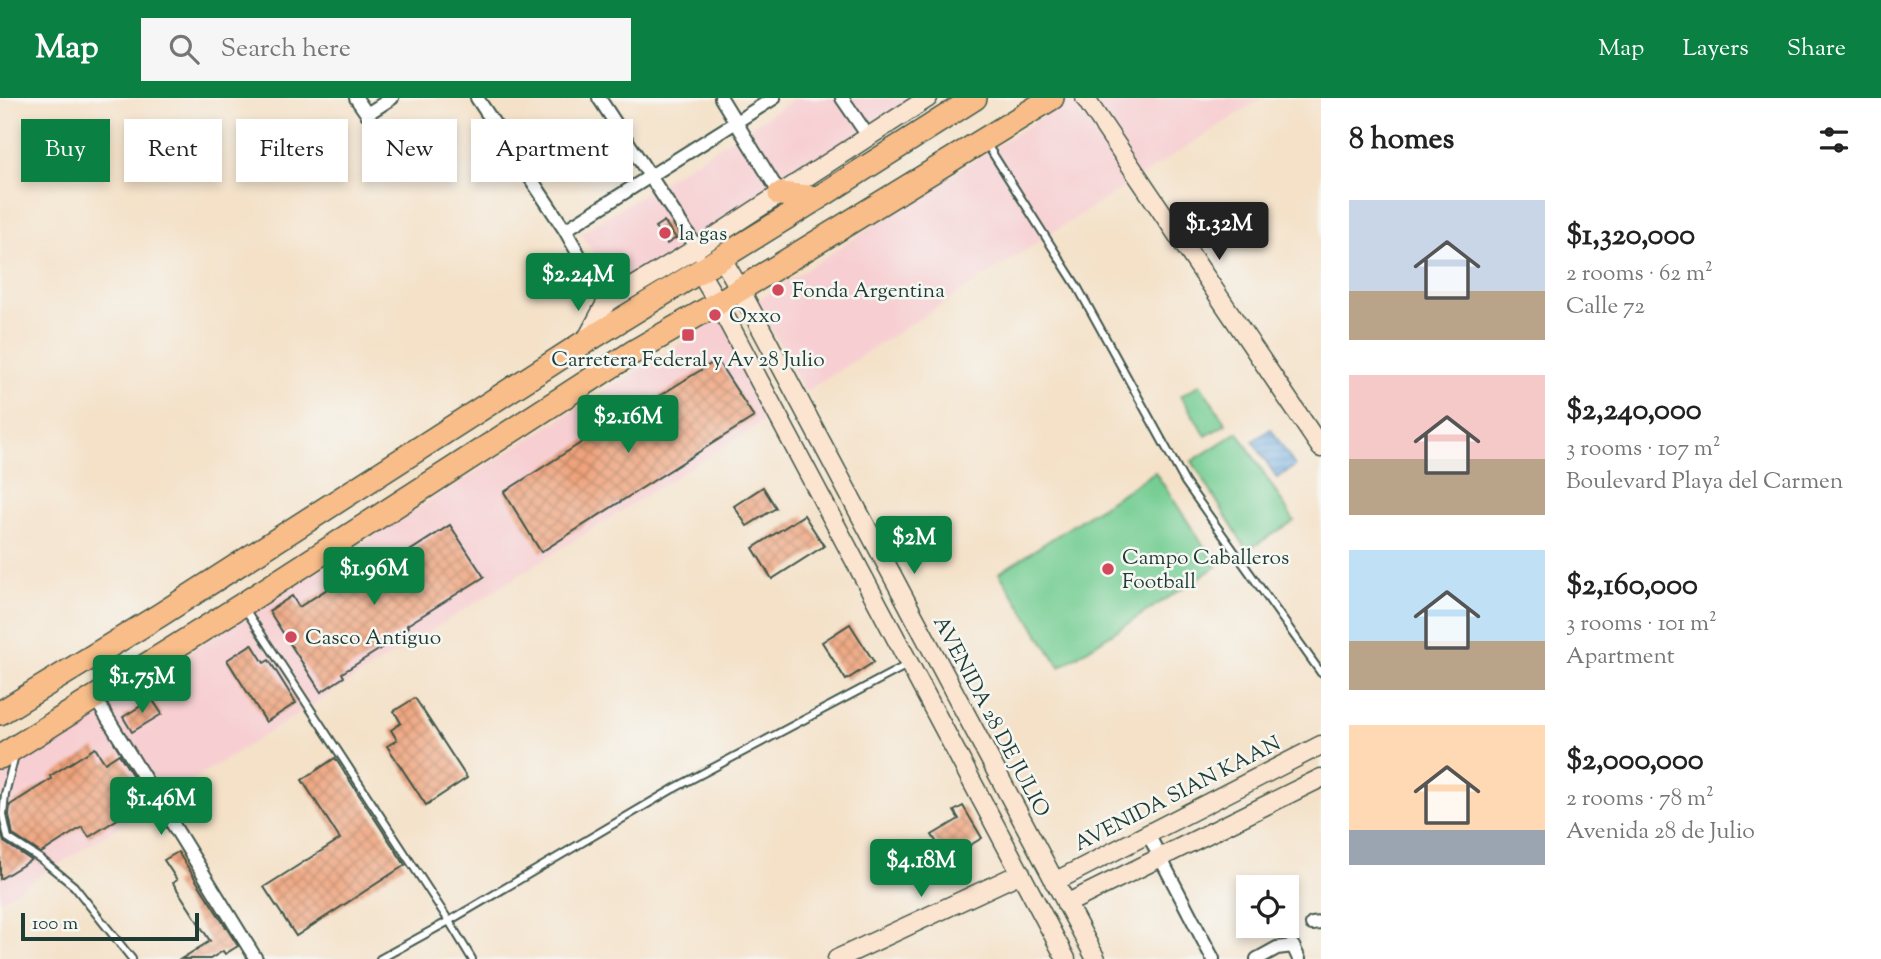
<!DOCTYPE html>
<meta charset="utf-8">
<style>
body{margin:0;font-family:"Sorts Mill Goudy",serif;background:#f6f6f6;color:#222;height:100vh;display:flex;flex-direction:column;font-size:26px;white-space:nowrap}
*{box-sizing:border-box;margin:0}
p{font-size:23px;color:#767676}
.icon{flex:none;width:38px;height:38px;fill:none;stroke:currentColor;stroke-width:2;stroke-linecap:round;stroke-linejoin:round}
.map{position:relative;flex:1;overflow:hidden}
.panel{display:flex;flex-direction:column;background:#fff;width:560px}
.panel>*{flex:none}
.top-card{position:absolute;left:21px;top:21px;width:665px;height:63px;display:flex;gap:14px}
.buttons{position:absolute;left:1236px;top:777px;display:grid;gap:14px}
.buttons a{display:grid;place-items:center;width:63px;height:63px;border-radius:0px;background:#fff;box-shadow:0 4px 10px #0003;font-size:35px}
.scale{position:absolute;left:21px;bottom:18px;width:178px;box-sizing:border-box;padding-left:7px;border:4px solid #1f3d34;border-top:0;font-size:19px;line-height:24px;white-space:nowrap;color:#1f3d34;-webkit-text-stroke:5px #f6f6f2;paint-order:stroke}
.price{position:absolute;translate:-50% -60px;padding:0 16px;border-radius:7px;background:#0b8043;color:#fff;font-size:23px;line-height:46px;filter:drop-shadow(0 2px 4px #0008)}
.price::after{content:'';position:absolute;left:50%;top:42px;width:21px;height:16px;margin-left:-10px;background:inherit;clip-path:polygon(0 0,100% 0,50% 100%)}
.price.selected{background:#222;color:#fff}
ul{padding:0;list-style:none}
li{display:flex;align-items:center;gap:21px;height:175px;padding:0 28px}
li span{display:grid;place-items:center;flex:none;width:196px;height:140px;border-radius:0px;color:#555}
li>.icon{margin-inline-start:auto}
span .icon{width:84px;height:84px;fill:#fffc;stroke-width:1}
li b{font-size:30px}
h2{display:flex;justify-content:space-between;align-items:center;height:84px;padding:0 28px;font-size:30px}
.chip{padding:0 24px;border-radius:0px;background:#fff;box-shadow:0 4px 10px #0003;font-size:24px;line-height:63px}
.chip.selected{background:#0b8043;color:#fff}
header{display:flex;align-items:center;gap:42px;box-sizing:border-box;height:98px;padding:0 35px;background:#0b8043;color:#fff}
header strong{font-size:33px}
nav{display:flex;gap:38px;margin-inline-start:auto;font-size:24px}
.search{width:490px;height:63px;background:#f6f6f6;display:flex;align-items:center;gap:18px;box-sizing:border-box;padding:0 24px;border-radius:0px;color:#767676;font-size:26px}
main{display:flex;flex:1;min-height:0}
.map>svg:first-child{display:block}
.built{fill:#f7cfd2}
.pitch{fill:#75cd93;stroke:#4a8564;stroke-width:2}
.water{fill:url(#water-rules);stroke:#48758b;stroke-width:2}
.building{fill:url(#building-cross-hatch)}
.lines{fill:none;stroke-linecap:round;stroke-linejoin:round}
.lane-casing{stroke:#3f564a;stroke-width:10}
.street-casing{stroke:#3f564a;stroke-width:16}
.secondary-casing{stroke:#3f564a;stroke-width:21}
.highway-casing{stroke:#3f564a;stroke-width:26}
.lane{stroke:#fff;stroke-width:6}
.street{stroke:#fff;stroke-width:12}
.secondary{stroke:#fce5d0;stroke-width:18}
.highway{stroke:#f8bd89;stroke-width:23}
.poi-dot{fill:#d1495b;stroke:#f6f6f2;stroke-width:2.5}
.labels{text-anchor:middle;stroke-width:5;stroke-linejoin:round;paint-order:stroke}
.poi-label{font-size:21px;fill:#1f3d34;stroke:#f6f6f2;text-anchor:start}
.street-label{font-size:21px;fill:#1f3d34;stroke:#f6f6f2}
</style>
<header>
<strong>Map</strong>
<div class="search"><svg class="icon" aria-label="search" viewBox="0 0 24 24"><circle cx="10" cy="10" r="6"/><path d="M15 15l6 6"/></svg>Search here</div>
<nav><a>Map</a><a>Layers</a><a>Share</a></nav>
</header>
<main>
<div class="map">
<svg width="1321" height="861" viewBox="0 0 1321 861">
<defs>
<pattern id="water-rules" width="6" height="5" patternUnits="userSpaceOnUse" patternTransform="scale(1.75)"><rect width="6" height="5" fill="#71ade2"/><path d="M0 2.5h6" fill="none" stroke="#5c8eb8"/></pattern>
<pattern id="building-cross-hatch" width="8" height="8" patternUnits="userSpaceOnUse" patternTransform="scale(1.75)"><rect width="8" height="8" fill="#efa37c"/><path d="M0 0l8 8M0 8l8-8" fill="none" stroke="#c18666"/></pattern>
</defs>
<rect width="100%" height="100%" fill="#f6f6f2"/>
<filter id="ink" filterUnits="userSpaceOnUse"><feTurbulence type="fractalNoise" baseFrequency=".0143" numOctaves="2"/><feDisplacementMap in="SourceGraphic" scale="14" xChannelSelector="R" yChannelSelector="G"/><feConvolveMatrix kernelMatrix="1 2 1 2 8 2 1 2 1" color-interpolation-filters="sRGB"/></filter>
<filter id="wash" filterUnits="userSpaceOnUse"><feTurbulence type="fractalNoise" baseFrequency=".00686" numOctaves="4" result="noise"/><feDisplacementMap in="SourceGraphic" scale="28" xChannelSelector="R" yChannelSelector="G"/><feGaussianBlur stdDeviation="1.57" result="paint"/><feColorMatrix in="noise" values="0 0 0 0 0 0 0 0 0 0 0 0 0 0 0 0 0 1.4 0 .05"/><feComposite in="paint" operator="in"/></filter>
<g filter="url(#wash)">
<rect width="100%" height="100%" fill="#f4e1c8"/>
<path class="built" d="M796 0H920L616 191 581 135Z
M1071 0H1262L805 294 757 203Z
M721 220 769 320 0 803V673Z"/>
<path class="pitch" d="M1200 286 1226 326 1206 338 1181 298Z
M1238 334 1294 423 1247 452 1192 363Z
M1155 374 1217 468 1060 569 999 475Z"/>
<path class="water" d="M1271 331 1295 368 1277 380 1253 343Z"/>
<g id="blocks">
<path class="building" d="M664 123 676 140 667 146 655 129Z
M717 262 754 319 541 454 504 394 653 299 654 301Z
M763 389 776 410 747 428 734 408Z
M804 417 824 448 772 481 753 450Z
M450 427 484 479 407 527 408 529 386 543 388 546 342 575 344 579 321 594 269 513 292 498 299 509 343 481 348 489 373 474 374 476Z
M850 526 874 564 846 582 822 544Z
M252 546 264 565 269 562 296 605 266 624 227 562Z
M415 600 467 680 426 707 387 648 397 642 391 632 401 625 394 613Z
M152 601 162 616 132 634 123 619Z
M95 650 105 665 119 656 148 702 89 739 82 729 41 755 13 737 9 717 10 707 51 681 50 678Z
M335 660 405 767 296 838 264 789 340 741 302 682Z
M963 708 982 740 947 761 932 737 959 721 954 713Z
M0 730 4 744 31 762 0 781Z
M178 754 238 848 225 856 223 853 210 861H181L210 843 173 785 177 782 164 762Z"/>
</g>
</g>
<g filter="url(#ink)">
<use href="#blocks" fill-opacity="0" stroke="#3f564a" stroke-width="2"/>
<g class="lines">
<g class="lane-casing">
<path id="lane" d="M986 45 1078 190 1185 384 1321 575
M245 511 449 823 472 861
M15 657 5 696 3 717 8 740 42 762 74 788 132 861
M380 861 449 823 673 691 907 567"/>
</g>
<g class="street-casing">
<path id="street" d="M356 0 367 16 392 0
M477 0 565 132 606 205
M599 0 697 150 698 156
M721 0 780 96
M842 0 868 38
M565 132 774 0
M95 600 256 861
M1148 736 1213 861
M1312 826 1321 825
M1257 861 1277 850 1293 848 1299 861"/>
</g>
<g class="secondary-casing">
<path id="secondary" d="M1085 0 1321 350
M721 159 740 191 1096 861
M699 173 718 205 1066 861
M585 244 606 205 697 150 928 0
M1054 784 1321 647
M1066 806 1321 680
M837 861 1021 775"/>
</g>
<g class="highway-casing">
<path id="highway" d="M780 96 818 100
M0 615 160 517 585 244 818 100 975 0
M0 659 242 507 635 253 718 205 1052 0"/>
</g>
<use href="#lane" class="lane"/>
<use href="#street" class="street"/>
<use href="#secondary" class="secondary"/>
<use href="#highway" class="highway"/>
</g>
</g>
<g class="poi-dot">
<circle cx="665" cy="135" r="7"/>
<circle cx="778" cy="192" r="7"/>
<circle cx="715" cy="217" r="7"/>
<rect x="681" y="230" width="14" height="14" rx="3.5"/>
<circle cx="1108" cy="471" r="7"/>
<circle cx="291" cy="539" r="7"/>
</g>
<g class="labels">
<g class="poi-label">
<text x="679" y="142">la gas</text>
<text x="792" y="199">Fonda Argentina</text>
<text x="729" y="224">Oxxo</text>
<text x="688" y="268" text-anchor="middle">Carretera Federal y Av 28 Julio</text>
<text x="1122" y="466">Campo Caballeros<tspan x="1122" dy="24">Football</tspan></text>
<text x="305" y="546">Casco Antiguo</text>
</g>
<g class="street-label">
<text transform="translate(992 618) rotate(62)" y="7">AVENIDA 28 DE JULIO</text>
<text transform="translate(1177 695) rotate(-27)" y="7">AVENIDA SIAN KAAN</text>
</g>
</g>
</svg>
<div class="buttons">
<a><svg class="icon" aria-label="locate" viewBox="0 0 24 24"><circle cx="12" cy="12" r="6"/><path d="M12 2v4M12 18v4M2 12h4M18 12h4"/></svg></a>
</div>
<div class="scale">100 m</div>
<b class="price selected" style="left:1219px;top:164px">$1.32M</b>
<b class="price" style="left:578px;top:215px">$2.24M</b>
<b class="price" style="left:628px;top:357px">$2.16M</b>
<b class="price" style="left:914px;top:478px">$2M</b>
<b class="price" style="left:374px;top:509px">$1.96M</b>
<b class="price" style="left:142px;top:617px">$1.75M</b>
<b class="price" style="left:161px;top:739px">$1.46M</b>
<b class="price" style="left:921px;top:801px">$4.18M</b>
<div class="top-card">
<a class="chip selected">Buy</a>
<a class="chip">Rent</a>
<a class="chip">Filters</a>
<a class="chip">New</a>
<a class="chip">Apartment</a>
</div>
</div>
<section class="panel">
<h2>8 homes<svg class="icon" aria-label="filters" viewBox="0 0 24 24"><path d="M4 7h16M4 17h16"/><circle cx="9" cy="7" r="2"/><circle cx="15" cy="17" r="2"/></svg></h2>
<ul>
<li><span style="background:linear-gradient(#c9d6e8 65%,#b9a48a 0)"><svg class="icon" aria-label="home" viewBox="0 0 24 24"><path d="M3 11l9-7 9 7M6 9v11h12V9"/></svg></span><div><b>$1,320,000</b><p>2 rooms · 62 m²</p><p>Calle 72</p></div></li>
<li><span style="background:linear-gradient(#f6c9c9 60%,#b9a48a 0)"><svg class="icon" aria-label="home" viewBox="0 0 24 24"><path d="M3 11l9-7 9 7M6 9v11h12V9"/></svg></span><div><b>$2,240,000</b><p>3 rooms · 107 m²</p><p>Boulevard Playa del Carmen</p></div></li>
<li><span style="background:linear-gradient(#bfe0f5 65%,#b9a48a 0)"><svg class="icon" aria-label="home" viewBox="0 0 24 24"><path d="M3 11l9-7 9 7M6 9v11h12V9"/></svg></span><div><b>$2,160,000</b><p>3 rooms · 101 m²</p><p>Apartment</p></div></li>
<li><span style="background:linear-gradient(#ffd9b3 75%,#9aa5b1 0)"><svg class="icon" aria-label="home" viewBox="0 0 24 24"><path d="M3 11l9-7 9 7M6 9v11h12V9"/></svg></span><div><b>$2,000,000</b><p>2 rooms · 78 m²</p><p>Avenida 28 de Julio</p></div></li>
</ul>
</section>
</main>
